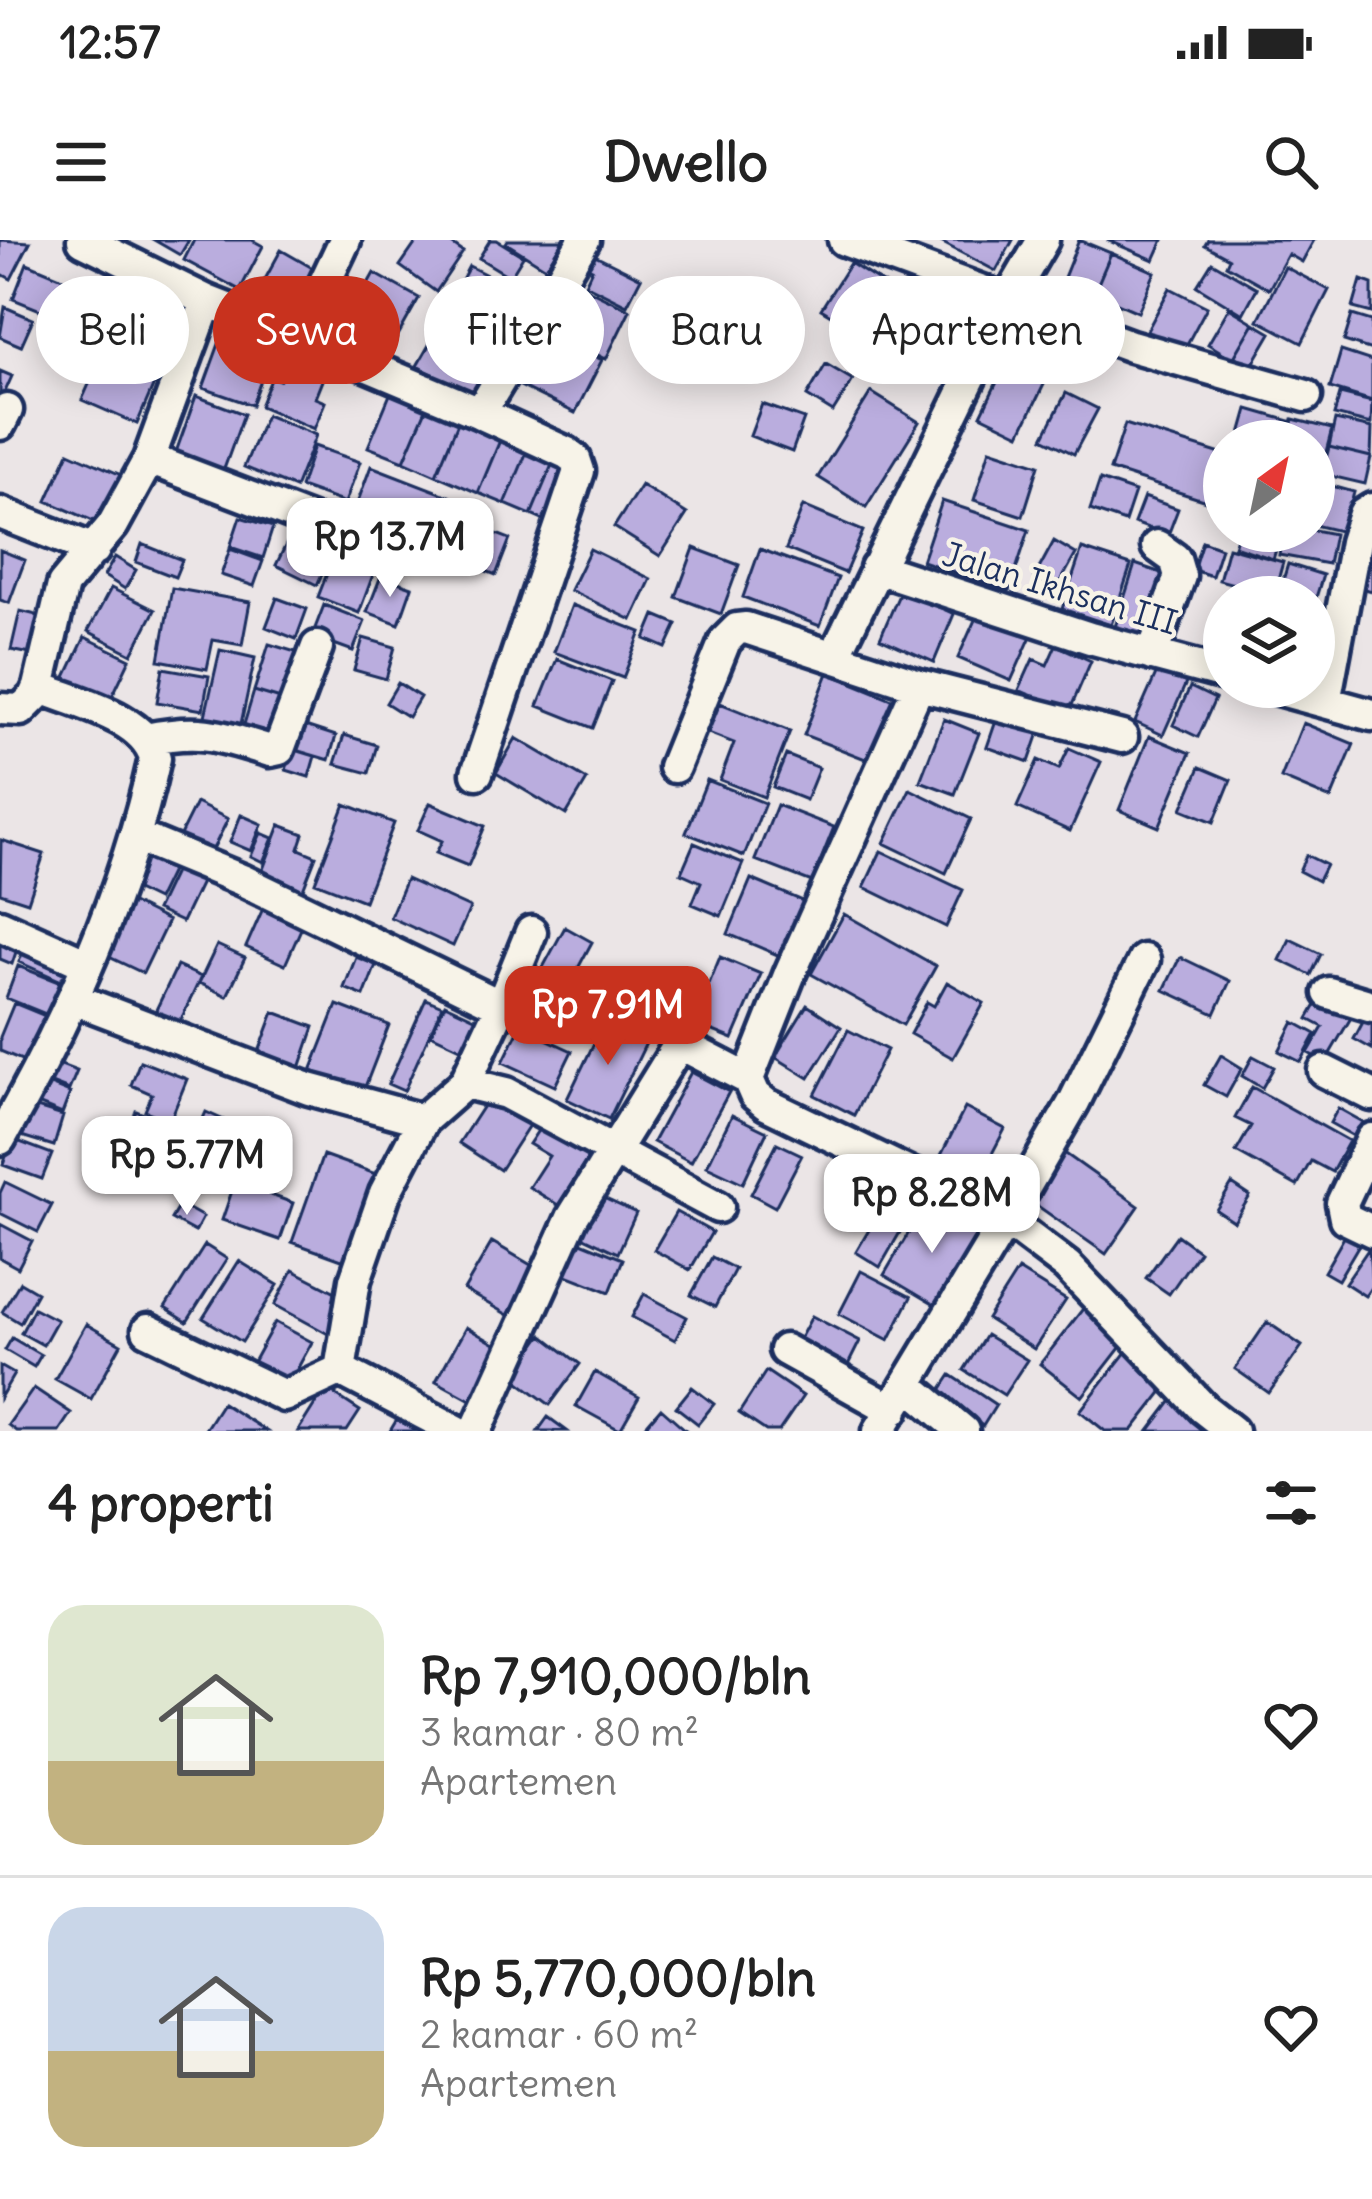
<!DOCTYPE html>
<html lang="id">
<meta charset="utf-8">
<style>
body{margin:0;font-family:Delius,sans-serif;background:#f2f2f2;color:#222;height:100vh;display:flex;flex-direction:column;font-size:45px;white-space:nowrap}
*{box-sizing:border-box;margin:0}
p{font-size:39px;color:#767676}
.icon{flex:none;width:66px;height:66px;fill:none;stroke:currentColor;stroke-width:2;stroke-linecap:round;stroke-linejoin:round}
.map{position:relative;height:1191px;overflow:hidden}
.drawer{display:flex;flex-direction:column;background:#fff;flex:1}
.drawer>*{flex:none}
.banner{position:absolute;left:36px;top:36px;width:1302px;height:108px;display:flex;gap:24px}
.needle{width:78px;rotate:33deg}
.controls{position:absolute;left:1203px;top:180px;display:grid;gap:24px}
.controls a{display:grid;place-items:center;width:132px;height:132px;border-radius:50%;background:#fff;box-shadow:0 6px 30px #0003;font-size:60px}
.price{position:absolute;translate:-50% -102px;padding:0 27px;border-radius:24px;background:#fff;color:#222;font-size:39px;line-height:78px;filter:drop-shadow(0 3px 6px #0008)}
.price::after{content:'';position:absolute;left:50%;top:72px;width:36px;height:27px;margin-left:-18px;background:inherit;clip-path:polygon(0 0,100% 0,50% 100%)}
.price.current{background:#c8321e;color:#fff}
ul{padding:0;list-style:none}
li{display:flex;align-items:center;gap:36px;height:300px;padding:0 48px}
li+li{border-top:3px solid #e0e0e0}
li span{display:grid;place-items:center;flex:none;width:336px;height:240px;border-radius:36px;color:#555}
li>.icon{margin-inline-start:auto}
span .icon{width:144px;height:144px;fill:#fffc;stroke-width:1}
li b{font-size:51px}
h2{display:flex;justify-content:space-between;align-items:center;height:144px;padding:0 48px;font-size:51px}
.tag{padding:0 42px;border-radius:54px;background:#fff;box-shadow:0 6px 30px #0003;font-size:42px;line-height:108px}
.tag.current{background:#c8321e;color:#fff}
.status{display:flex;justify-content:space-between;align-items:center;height:84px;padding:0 60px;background:#fff;direction:ltr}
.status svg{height:33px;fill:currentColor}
header{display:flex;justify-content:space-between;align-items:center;height:156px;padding:0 48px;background:#fff;font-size:54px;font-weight:700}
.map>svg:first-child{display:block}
.building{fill:#baadde;stroke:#1b2f5e;stroke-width:3}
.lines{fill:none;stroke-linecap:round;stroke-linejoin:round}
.street-casing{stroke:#1b2f5e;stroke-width:39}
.street{stroke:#f7f3e8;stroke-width:30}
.labels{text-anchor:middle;stroke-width:9;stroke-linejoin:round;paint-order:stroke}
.street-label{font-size:33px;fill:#1b2f5e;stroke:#f7f3e8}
</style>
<div class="status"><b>12:57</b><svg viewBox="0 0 49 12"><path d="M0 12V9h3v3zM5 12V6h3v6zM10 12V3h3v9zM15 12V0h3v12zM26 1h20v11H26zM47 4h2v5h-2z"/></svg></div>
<header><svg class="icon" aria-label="menu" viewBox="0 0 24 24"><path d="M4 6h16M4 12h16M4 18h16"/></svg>Dwello<svg class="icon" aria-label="search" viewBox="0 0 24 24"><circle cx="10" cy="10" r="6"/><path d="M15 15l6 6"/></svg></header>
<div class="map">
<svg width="1372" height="1191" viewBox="0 0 1372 1191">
<rect width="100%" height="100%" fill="#ebe5e6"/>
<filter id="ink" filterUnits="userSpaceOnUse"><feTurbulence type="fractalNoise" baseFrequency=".00833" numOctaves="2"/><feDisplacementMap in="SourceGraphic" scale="24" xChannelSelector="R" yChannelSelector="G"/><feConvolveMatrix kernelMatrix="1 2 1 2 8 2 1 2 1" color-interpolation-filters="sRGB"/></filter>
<g filter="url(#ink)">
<path class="building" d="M0 0 30 2 11 39 0 33Z
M154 0H189L180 15Z
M194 0H252L263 6 240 50 184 20Z
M418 0H446L463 12 436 52 400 26Z
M490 0H497L523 16 510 37 479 18Z
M508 0H563L546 28 506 3Z
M937 0H1013L996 31Z
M1079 0 1111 13 1094 53 1063 40Z
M1107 0H1163L1154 20Z
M1208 0H1314L1302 22 1288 14 1269 49 1226 25 1229 18 1205 5Z
M281 10 323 34 299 77 257 54Z
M587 11 641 38 627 65 585 44 592 29 581 24Z
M1111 13 1155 32 1138 72 1094 53Z
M1212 22 1257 48 1243 74 1197 46Z
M27 23 70 41 55 76 13 59Z
M850 23 890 48 862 94 821 69Z
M469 26 518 51 498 90 449 64Z
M1285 27 1329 50 1302 103 1258 80Z
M374 33 419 58 395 101 350 76Z
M1361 40 1372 44V73L1353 68Z
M145 41 185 55 179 74 138 60Z
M86 44 117 55 102 98 70 87Z
M583 47 630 70 606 119 543 87 561 51 577 59Z
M1170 48 1207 67 1180 117 1143 98Z
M905 58 939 75 916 119 883 101Z
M130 59 172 77 154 118 112 99Z
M449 66 507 96 490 128 433 98Z
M5 67 33 79 21 106 0 97Z
M1229 68 1254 83 1233 119 1208 104Z
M1030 74 1069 93 1020 194 981 175Z
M1352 75 1372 81V110L1344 101Z
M1254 83 1271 93 1250 129 1233 119Z
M545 92 602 120 575 173 512 142 519 128 526 131Z
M223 93 272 110 252 165 203 148Z
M433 98 490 128 476 156 417 126Z
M293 109 329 123 315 158 325 162 314 189 260 166 272 137 280 140Z
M1341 111 1372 121V161L1330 148Z
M103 113 157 137 137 184 82 160Z
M826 124 853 140 833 172 807 156Z
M0 131 12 136 0 163Z
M391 152 427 167 404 221 368 207Z
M871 152 919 182 866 267 818 237Z
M1066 153 1098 169 1074 214 1043 198Z
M1340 154 1372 162 1371 184 1334 175Z
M196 156 244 174 224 229 176 212Z
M762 164 804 179 792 212 750 196Z
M427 167 459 180 436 235 404 221Z
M1248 169 1290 181 1284 201H1239Z
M266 175 316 195 295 248 244 227Z
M1293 179 1332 189 1319 239 1314 238V201H1288Z
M459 180 501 198 478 253 436 235Z
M1335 180 1372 188 1371 217 1329 207Z
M1125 184 1221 214 1206 261 1110 230Z
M501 198 528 209 505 264 478 253Z
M314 206 360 222 345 263 300 247Z
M1329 207 1371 217 1365 244 1322 234Z
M528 209 554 220 531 275 505 264Z
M990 209 1039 225 1023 276 974 260Z
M69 212 121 235 100 284 47 261Z
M554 220 577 230 554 285 531 275Z
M371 226 449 256 431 302 354 272Z
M1100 240 1135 252 1125 282 1090 270Z
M1314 241 1354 252 1344 292 1314 285Z
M641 245 687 274 660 316 614 287Z
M1144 257 1178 269 1168 295 1134 283Z
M942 261 1029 290 1009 351 922 321Z
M803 266 863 291 845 333 786 309Z
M240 277 273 287 263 318 230 307Z
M455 278 510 299 496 335 441 313Z
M1314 290 1334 294 1328 324 1279 315 1284 291Z
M1239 291H1282L1273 319 1234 306Z
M292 292 332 312 317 345 276 325Z
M341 297 381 313 359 373 318 357Z
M1054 301 1076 314 1056 350 1034 338Z
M1202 301 1221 308 1212 336 1193 330Z
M1372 303V351L1361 348Z
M142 304 182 320 175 337 136 322Z
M1228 307 1283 322 1274 355 1219 340Z
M694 308 739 325 721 374 676 357Z
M230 309 263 321 254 346 221 335Z
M590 309 651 339 632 380 570 350Z
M760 309 838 338 820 386 743 357Z
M1082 309 1131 325 1111 385 1062 369Z
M0 310 25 320 9 363 0 360Z
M115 317 136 330 125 349 104 336Z
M1135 324 1173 337 1153 399 1115 387Z
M1288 324 1323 335 1314 364V357L1279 353Z
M381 336 412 347 399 384 367 372Z
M111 348 155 370 132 414 88 391Z
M172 348 250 362 242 405 213 400 207 429 159 420Z
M901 350 954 374 934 422 880 398Z
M277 358 307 369 296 399 266 387Z
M1224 360V416L1207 410Z
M324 365 365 381 353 411 312 396Z
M572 365 641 392 623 438 554 412Z
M20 371 53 379 45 417 11 410Z
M979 371 1032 394 1011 441 958 418Z
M655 375 677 384 666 408 645 399Z
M85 397 130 419 110 461 65 439Z
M363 398 395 407 386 439 354 430Z
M269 404 299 413 284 460 254 451Z
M1056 405 1091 421 1069 472 1019 450 1033 419 1047 425Z
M220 410 255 418 239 493 203 485Z
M557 419 612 441 593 488 538 466Z
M163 428 209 436 203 470 157 462Z
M1158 430 1186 443 1163 495 1135 482Z
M828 433 897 461 873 522 804 495Z
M398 443 420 457 408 477 386 463Z
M1190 447 1215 459 1198 497 1173 485Z
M254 451 284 460 272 501 242 491Z
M720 463 790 491 764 557 720 540 734 503 708 493Z
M997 478 1039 493 1029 522 987 507Z
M944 479 979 493 955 554 920 541Z
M1303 483 1354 504 1331 559 1281 538Z
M299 484 336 496 329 520 292 509Z
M344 495 377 505 369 533 335 524Z
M1149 496 1190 513 1159 587 1119 570Z
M516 498 587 540 566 575 496 533Z
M1069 508 1101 522 1070 591 1017 567 1038 520 1059 529Z
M292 509 315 516 309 537 286 530Z
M786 515 819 528 806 560 773 547Z
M1200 527 1231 540 1214 582 1182 569Z
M707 540 765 563 744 616 686 593Z
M910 549 971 579 946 633 884 603Z
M196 563 228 579 209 617 177 601Z
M430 563 485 586 468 626 436 613 442 601 418 590Z
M345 564 394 583 364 661 315 642Z
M777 565 834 587 812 642 755 620Z
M241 575 262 584 251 611 230 602Z
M280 585 304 594 299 609 316 616 301 654 260 637Z
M261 593 273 598 263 622 251 616Z
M1 600 44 614 28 662 0 653Z
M694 603 743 623 721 676 692 664 701 642 681 633Z
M147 610 175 623 157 660 130 647Z
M881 611 963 650 946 687 864 647Z
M1306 615 1326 625 1318 641 1299 631Z
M178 624 204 636 182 682 156 670Z
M406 639 470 668 453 706 390 677Z
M751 639 803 661 780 716 728 694Z
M130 662 168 681 143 733 105 715Z
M265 664 304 682 285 725 246 707Z
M844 674 936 726 903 785 811 734Z
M565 687 592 702 569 745 541 731Z
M0 696 19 703 12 724 0 719Z
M1290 699 1321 714 1311 735 1280 720Z
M25 705 71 725 64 742 19 722Z
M217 705 245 718 227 756 199 743Z
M356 717 376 725 364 756 344 748Z
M720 717 761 734 733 799 693 783Z
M1180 717 1230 741 1215 774 1164 750Z
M18 726 66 745 53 777 6 758Z
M177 726 201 737 178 786 154 774Z
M947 742 984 763 953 818 910 794 927 762 934 766Z
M543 744 569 756 553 791 527 779Z
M1320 758 1352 776 1325 822 1308 813 1323 787 1308 779Z
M426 759 442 766 404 851 388 844Z
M14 763 48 777 29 823 0 811V797Z
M445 764 481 781 467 811 431 794Z
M337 765 389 785 363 852 311 831Z
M807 765 841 787 809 838 775 817Z
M1371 767H1372V809L1354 799Z
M274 772 314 787 300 828 259 812Z
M607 776 649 797 609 879 567 859Z
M1294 782 1316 794 1301 822 1279 811Z
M520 787 572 811 555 846 503 822Z
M848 790 887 810 854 875 815 855Z
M1221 815 1242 828 1226 857 1204 845Z
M1253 816 1274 827 1262 848 1242 836Z
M45 819 77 831 69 850 38 838Z
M140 821 187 839 170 881 145 871 152 854 131 845Z
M691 832 729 852 691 922 653 902Z
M43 842 70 853 62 874 35 863Z
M1252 847 1349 901 1332 932 1311 921 1297 946 1236 912 1251 886 1235 878Z
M492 852 533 879 500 930 459 903Z
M27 865 63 876 54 906 18 895Z
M965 868 1005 889 975 946 936 925Z
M1338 868 1372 887 1364 902 1330 883Z
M136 871 174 886 160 922 122 907Z
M206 872 246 890 219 952 178 934Z
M732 875 767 892 743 943 707 926Z
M543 883 591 913 558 965 529 947 549 916 529 904Z
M12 899 52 914 42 939 3 925Z
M777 903 802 915 775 967 751 954Z
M1063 912 1139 966 1106 1014 1029 960Z
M323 915 384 937 353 1024 292 1002Z
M5 942 52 965 38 992 0 973V953Z
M235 942 293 963 280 1000 222 980Z
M1232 944 1250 956 1234 982 1216 970Z
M597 955 636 973 618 1013 578 994Z
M886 961 910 975 880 1027 856 1012Z
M180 964 203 977 195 992 171 979Z
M937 968 980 992 938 1067 884 1035 915 982 925 989Z
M676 972 712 992 690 1030 654 1010Z
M0 984 32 1001 18 1028 0 1018Z
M1347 992 1361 1001 1338 1040 1324 1032Z
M1177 995 1199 1011 1169 1054 1146 1038Z
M569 997 623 1019 610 1052 556 1031Z
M492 1002 536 1028 508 1075 464 1050Z
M205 1005 227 1019 187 1082 165 1068Z
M1369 1008 1372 1046 1365 1056 1345 1043Z
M712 1017 735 1029 715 1067 691 1055Z
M239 1021 278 1045 242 1102 203 1078Z
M293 1030 349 1059 330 1095 275 1065Z
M1018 1030 1066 1060 1034 1109 987 1079Z
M861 1031 911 1057 889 1100 839 1074Z
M20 1042 37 1052 20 1083 2 1072Z
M644 1054 687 1077 675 1100 632 1077Z
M1092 1057 1134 1090 1082 1157 1040 1124Z
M34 1068 57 1080 43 1105 21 1093Z
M812 1076 860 1101 847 1127 798 1102Z
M275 1082 312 1102 289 1144 252 1124Z
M1267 1082 1302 1106 1269 1153 1235 1129Z
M86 1084 121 1104 91 1159 55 1139Z
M466 1087 507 1111 478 1164 436 1141Z
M542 1095 580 1124 550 1165 512 1137Z
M986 1095 1027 1120 1004 1155 964 1130Z
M12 1098 41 1115 34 1127 5 1110Z
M1126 1112 1168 1145 1132 1191H1105L1080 1171Z
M0 1126 14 1134 0 1158Z
M766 1131 803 1156 779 1191H766L739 1173Z
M595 1132 639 1157 620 1190 576 1166Z
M951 1135 996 1165 983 1186 937 1156Z
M692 1147 714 1164 698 1184 676 1167Z
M34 1148 71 1173 59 1191H16L8 1185Z
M325 1148 360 1171 347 1191H298Z
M1174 1158 1215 1191H1149Z
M222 1163 266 1191H204Z
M661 1168 687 1191 643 1189Z
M402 1171 435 1191H390Z
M548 1177 567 1191H538Z"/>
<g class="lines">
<g class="street-casing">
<path id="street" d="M83 0 207 61 299 97 345 0
M844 0 1131 106 1306 156
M299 97 480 173
M0 184 7 170
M149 219 327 287
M0 273 94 310
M876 328 1090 398 1224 434
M835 415 1008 60 1043 0
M1152 415 1180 336 1175 319 1157 306
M1270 447 1372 475
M1325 462 1355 302 1364 274 1372 269
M0 469 21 470 35 456 39 447 63 345 113 285 149 219 207 61
M146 499C200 488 218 495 270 511L279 509 317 407
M674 527 725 401 737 389 746 388 919 445 1122 497
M477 533 579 231 575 219 567 213 480 173 584 0
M138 597 242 640 501 766 465 843
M0 685 87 724
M1144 720 1074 862 1006 980 1067 1026 1204 1169 1232 1191
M1329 753 1372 766
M74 759 309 849 423 880
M501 766 531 692
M1324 831 1372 855
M0 899C69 778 125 654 155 518 144 476 74 462 39 447
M1372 899 1342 963 1345 978 1372 991
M148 1090 284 1156 340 1130
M785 1110 893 1170
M908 1145 963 1191
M457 1191 340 1130 355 1040 385 953 423 880 465 843 506 853 718 967
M476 1191 572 978 677 808H688L748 839
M879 1191 1006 980 766 864 755 855 748 839 790 733 919 445"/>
</g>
<use href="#street" class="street"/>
</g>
</g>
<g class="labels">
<g class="street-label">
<text transform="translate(1060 348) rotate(17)" y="12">Jalan Ikhsan III</text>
</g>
</g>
</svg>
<div class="controls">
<a><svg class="needle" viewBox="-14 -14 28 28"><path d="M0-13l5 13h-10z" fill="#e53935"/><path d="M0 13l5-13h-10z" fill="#767676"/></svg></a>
<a><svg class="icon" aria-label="layers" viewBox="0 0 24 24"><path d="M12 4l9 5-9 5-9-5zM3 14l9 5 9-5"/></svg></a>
</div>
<b class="price" style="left:390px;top:360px">Rp 13.7M</b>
<b class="price current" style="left:608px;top:828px">Rp 7.91M</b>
<b class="price" style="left:187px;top:978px">Rp 5.77M</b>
<b class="price" style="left:932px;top:1016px">Rp 8.28M</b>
<div class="banner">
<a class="tag">Beli</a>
<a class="tag current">Sewa</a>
<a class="tag">Filter</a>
<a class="tag">Baru</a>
<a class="tag">Apartemen</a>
</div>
</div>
<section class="drawer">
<h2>4 properti<svg class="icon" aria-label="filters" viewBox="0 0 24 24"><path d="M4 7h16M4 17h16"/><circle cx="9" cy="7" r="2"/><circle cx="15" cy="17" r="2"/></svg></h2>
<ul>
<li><span style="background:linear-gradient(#dfe7d0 65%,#c2b280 0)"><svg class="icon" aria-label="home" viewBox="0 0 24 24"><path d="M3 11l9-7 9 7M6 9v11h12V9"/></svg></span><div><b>Rp 7,910,000/bln</b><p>3 kamar · 80 m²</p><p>Apartemen</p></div><svg class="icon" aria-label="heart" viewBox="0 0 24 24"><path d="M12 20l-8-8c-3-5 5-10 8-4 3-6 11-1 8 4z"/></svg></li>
<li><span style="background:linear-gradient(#c9d6e8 60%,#c2b280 0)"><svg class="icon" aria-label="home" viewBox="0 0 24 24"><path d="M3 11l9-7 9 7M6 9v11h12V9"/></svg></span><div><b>Rp 5,770,000/bln</b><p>2 kamar · 60 m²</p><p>Apartemen</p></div><svg class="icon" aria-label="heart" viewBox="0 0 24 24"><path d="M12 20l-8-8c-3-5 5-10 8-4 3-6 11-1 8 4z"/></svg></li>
</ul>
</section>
